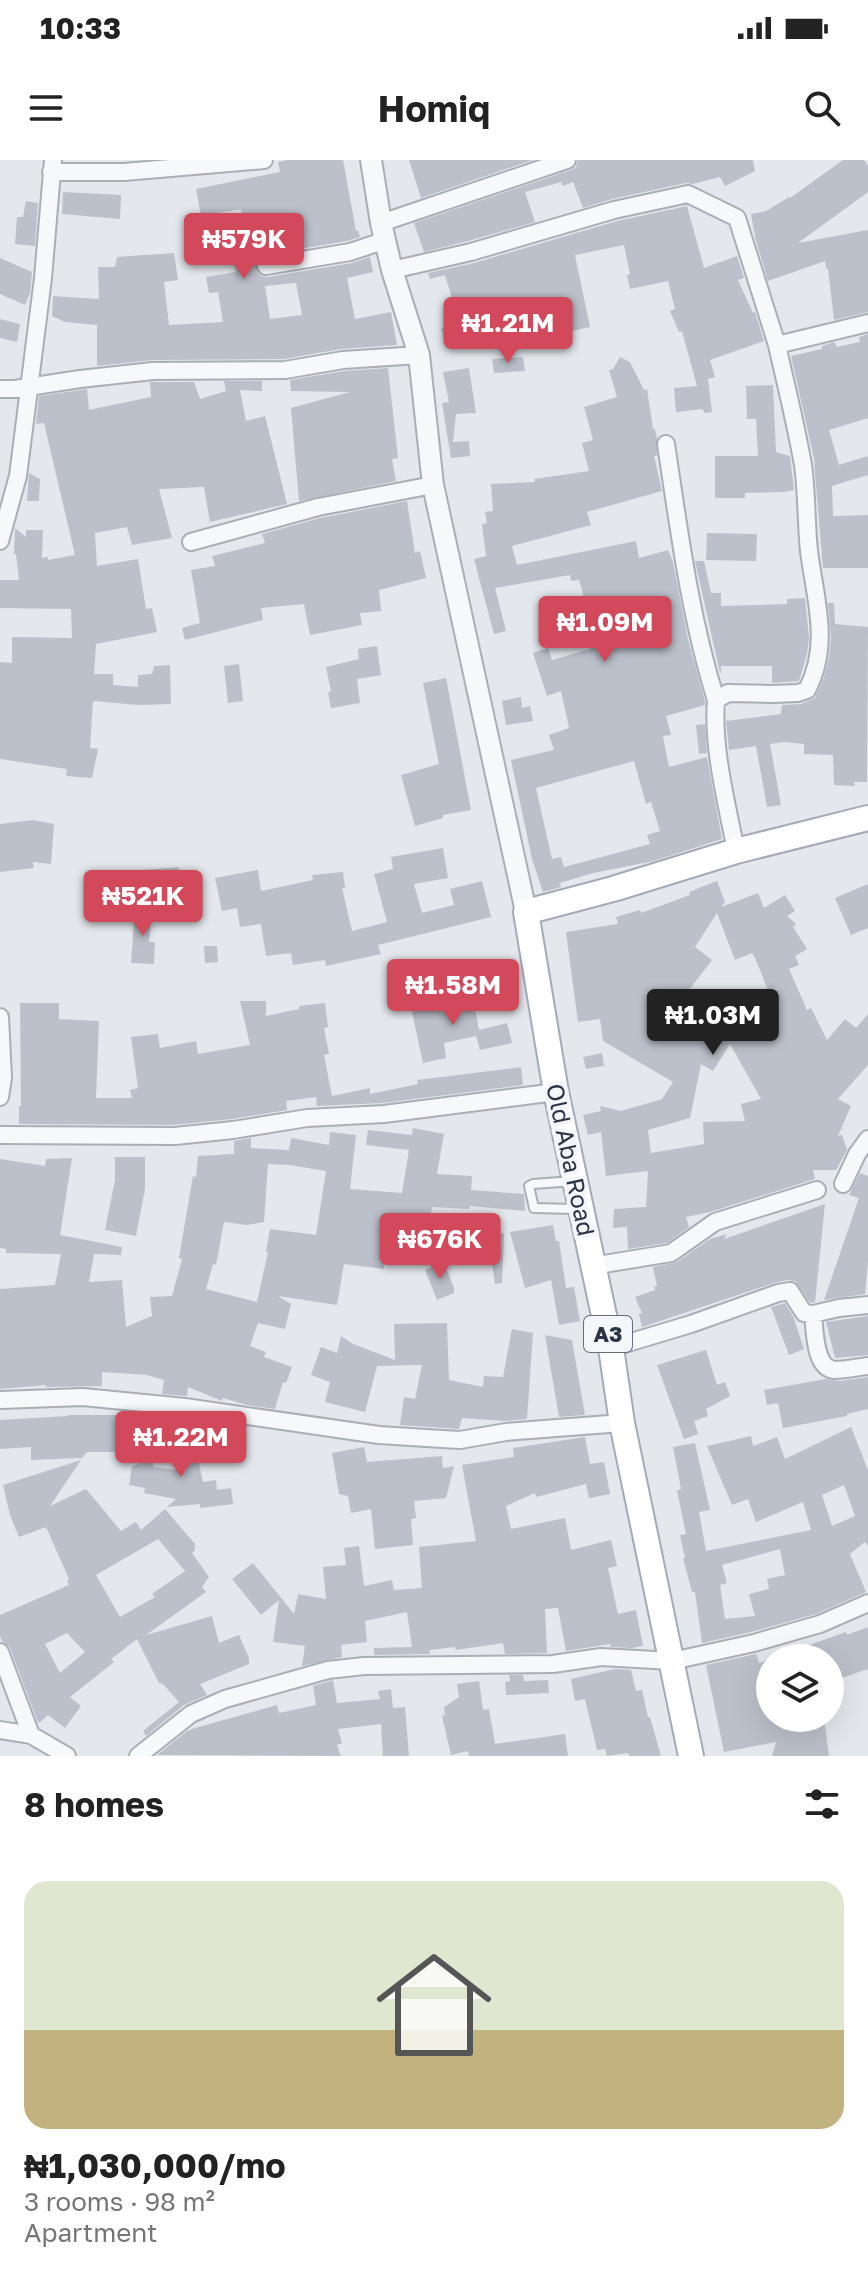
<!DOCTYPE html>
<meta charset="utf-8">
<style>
body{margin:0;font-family:"Golos Text",sans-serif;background:#f2f2f2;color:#222;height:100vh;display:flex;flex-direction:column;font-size:30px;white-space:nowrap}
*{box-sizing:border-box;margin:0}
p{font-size:26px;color:#767676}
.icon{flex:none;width:44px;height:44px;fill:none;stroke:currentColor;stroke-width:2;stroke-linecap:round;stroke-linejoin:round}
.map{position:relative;height:1596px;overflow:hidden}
.details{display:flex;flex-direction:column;background:#fff;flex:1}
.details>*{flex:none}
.fabs{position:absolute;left:756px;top:1484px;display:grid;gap:16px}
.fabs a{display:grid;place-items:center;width:88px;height:88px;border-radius:50%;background:#fff;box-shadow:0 8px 32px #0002;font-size:40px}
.price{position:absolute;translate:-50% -68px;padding:0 18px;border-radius:8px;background:#d1495b;color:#fff;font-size:26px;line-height:52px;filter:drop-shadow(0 2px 4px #0008)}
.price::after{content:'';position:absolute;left:50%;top:48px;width:24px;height:18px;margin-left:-12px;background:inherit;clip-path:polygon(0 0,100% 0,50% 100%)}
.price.current{background:#222;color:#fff}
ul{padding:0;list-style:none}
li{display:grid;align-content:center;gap:16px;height:424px;padding:0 24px}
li+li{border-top:2px solid #e0e0e0}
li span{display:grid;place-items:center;height:248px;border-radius:24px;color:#555}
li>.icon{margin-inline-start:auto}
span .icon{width:144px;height:144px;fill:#fffc;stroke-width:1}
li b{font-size:34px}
h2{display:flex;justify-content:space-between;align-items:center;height:96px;padding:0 24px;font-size:34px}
.status{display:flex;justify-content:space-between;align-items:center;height:56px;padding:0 40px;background:#fff;direction:ltr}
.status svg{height:22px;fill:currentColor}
header{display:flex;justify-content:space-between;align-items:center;height:104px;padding:0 24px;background:#fff;font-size:36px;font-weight:700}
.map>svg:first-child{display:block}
.building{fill:#bbc0ca;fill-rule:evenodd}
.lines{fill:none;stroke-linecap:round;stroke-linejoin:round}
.service-casing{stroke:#a9aeb7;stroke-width:12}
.minor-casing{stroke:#a9aeb7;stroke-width:20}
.tertiary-casing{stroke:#a9aeb7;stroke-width:24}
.primary-casing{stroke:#a3abb8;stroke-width:28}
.service{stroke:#f7f8fa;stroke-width:8}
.minor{stroke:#f7f8fa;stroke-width:16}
.tertiary{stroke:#f7f8fa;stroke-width:20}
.primary{stroke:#fff;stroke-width:24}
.labels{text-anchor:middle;stroke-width:8;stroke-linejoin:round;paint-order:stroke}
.shield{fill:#f4f6f9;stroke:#676e7b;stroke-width:2}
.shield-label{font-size:22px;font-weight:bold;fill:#2b3445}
.street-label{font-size:24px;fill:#2b3445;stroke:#f4f6f9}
</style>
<div class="status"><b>10:33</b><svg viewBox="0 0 49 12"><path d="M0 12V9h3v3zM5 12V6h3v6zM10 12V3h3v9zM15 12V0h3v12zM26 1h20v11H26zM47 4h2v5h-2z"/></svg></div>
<header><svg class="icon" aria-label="menu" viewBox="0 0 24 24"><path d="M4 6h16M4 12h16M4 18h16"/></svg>Homiq<svg class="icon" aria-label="search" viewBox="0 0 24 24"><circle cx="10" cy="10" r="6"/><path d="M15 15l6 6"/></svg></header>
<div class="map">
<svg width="868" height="1596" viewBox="0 0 868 1596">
<rect width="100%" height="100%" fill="#e4e7ec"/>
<path class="building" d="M287 0H343L356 71 358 70 360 77 347 81 263 95 256 101 257 112 261 116 268 117 352 103 370 97 373 112 347 118 355 159 391 152 397 185 341 189 284 199 153 200 97 206V165L65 162 52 156 53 136 99 139 98 107H115L117 97 174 93 178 120 164 122 169 165 223 162 218 132 209 133 206 117 236 112 229 78 246 75 241 49 201 56 196 29 280 12 278 2ZM296 123 302 155 270 159 265 126Z
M409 0H533L421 38Z
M578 0H753L755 11 725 26 720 17 693 24 686 23 612 39 583 48 573 22 563 26 561 22 525 32 535 62 468 81 424 92 414 63 571 10 576 7Z
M843 0H864L868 6V32L798 83 868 70V152L834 160 828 109H826L825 101 768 121 756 81 751 54 766 51 789 37 790 38Z
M63 32 121 35 120 59 62 54Z
M26 41 38 43 35 86 15 84 17 57H23Z
M687 46 704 108 737 96 744 118 738 120 753 153 755 152 764 181 710 200 715 217 708 219 712 252 704 253 703 249 676 252 674 228 697 226 682 171 679 172 670 151 675 149 668 121 630 129 627 115 630 114 624 85 575 95 590 167 559 174 561 181 523 188 520 170 448 187 441 169 459 161 445 115 430 119 428 113 474 103 617 61Z
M0 98 32 112 30 133 25 145 0 134Z
M0 159 20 164 17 182 0 178Z
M868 174V258L829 270 839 305 868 296V315L832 326 833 356 868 355V408H823L814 302 815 303 791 196 822 189V186L834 182 837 187 860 182 859 177Z
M523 197 525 211 494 213 492 199Z
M620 197 630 202 644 230 647 229 653 269H655L657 279V296H654L662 331 587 352 591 365 512 386 517 405 636 381 639 398 668 390 673 402 688 479 705 541V545L666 556 671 575 663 576 669 607 707 597 722 679 654 701 593 713 560 723 561 727 543 732 532 699 511 600 554 590 549 575 569 568 561 531 547 536 533 493 548 488 552 500 590 489 582 461 590 458 579 420 571 421 570 415 495 428 506 471 494 474 474 399 486 396 482 364 487 363 485 352 493 351 491 324 535 322 534 319 589 311 582 283 593 280 584 247 617 237 609 210 613 209ZM634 601 646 644 651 642 660 671 647 675 650 684 564 707 561 697 552 699 536 628Z
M388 208 398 298 392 299 396 321 299 341 291 248 350 232 291 231 290 220 344 211Z
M469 208 476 253 456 254 453 282 469 281 470 296 451 298 442 243 449 242 443 212Z
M224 221H262V231L240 230 246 261 265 256 287 344 210 362 204 327 159 329 172 378 132 385 127 367 95 373 97 406 138 399 146 449 152 448 157 472 96 484 94 514H113V525L138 527V515L152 514 154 506 170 505 171 544 139 545 93 541 90 588 98 589 92 618 66 616 67 609 0 599V502L12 503V477L72 478 71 449 0 448V420H19L16 394H14L15 368 26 377V370H43L42 398 48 397V400L75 395 44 263 36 264 39 236 87 229 89 250 151 237 150 222H194L200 239 226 231Z
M773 225 776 292 790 296 794 330 784 332 745 333V338H715V296H758L756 259H747L746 226Z
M29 313 40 319 39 341H27Z
M407 341 415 393 420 391 426 418 379 430 381 451 360 453 362 465 310 475 304 444 261 448 263 460 185 480 182 468 200 463 191 410 215 406 212 396 265 383 262 374 320 358Z
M707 373 757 374 756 401 706 400Z
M695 401H704L711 433H721V446L787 444V439L805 438 809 478 807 494 799 521 772 523V506H721V513H720Z
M828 443H834L835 464 868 467 867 622H854L855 626 834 625 833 595 804 594V584L784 582 770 584 781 645 767 647 756 586 729 590 726 561 781 554 782 545 801 544 815 538 824 517 829 497 831 478Z
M377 486 381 515 357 519 360 543 331 548 328 532 331 531 326 507 359 499 358 489Z
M239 504 243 541 228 543 224 506Z
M446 518 471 650 443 655V658L415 666 401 615 439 604 423 523Z
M521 537 522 548 530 546 533 561 506 565 502 541Z
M705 564 707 593 699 594 696 565Z
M33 660 54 664 51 704 33 702 34 708 0 712V664Z
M443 688 448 718 414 724 422 753 454 745 450 729 482 721 491 757 378 785 381 794 326 806 325 800 293 805 291 793 266 796 261 764 240 767 237 748 222 751 215 718 258 710 261 731 313 720 312 715 343 712 345 728H342L352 771 387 762 374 714 393 709 391 697Z
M179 707 180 740 145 742 143 710Z
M717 721 725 742 721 747 758 733 764 748 785 735 795 751 787 756 796 764 793 767 807 789 795 796 799 805 789 809 807 850 811 848 827 880 845 859 856 868 868 854V905L838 939 851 946 838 976 842 975 847 990 836 1010H813L815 1019 710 1052 686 1057 689 1067 667 1083 628 1089 627 1067 613 1068 614 1049 646 1047 648 1011 606 1016 601 972 588 975 583 955 601 951 600 946 621 951 662 939 673 922 603 881 600 859 578 862 566 772 618 764 616 757 640 750 641 753 690 735 689 732ZM717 753 735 800 752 793 755 798 779 857 740 879 680 842 712 800 695 787ZM730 884 761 939 741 944 745 961 703 962 704 984 651 993 648 970 690 958 701 904 713 911Z
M868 724V768L851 775 835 738Z
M135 747 152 749 149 782H155L154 804 131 803Z
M204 786H217L218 802 205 803Z
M472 833 479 870 507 863 512 883 480 890 476 876 444 883 446 898 423 903 411 847Z
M240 841H266V856L299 849V846L325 843 328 867 324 868 329 894 324 895 332 936 370 928V934L418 924 417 920 521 907 523 925 383 943 317 946 316 937 286 941 287 950 232 959 173 965 19 964V946H21L20 843H59V859L99 861 96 938H132L130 930 138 928 131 877 158 874 160 888 196 881 198 894 250 885Z
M602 893 604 906 586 909 583 897Z
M413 968 444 974 437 1014 472 1016 471 1030 524 1034 525 1051 470 1046 469 1049 432 1047 427 1074 428 1083 388 1076 384 1109 344 1104 337 1145 278 1136 291 1144 285 1169 258 1163 250 1186 266 1192 264 1197 292 1207 286 1223 283 1222 275 1249 247 1245 223 1238 222 1241 188 1227 187 1236 162 1234 164 1220 147 1215 102 1212V1226L46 1227V1225L0 1229V1129L55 1125 61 1094 6 1093V1089L0 1088V999L45 1006 46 999 72 998 60 1075 122 1087 121 1095 94 1094 89 1122 122 1120 126 1167 152 1156 150 1137 172 1136 182 1099 179 1098 193 1016 196 1017 198 996 234 994V981L251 978V988L289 990 291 978 329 985 330 972 356 975 350 1029 402 1033 409 990 366 985 368 970 412 975ZM268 1004 289 1005 326 1011 316 1075 270 1069 266 1092H268L257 1142 206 1129 213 1104 216 1105 224 1062 247 1065 264 1062Z
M115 997H145V1029L136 1076 105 1070 115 1020Z
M860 1013 868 1016V1102L865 1134 824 1140 859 1038 849 1035Z
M825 1044 815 1142 810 1143 795 1121 788 1120 774 1123 642 1167 639 1154 642 1153 635 1137 655 1130 654 1127 657 1126 653 1107 677 1102 710 1079 727 1074 724 1079Z
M553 1065 556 1081H559L566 1128 574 1127 580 1161 559 1165 551 1120 525 1128 510 1072Z
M504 1073 502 1123 495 1124 488 1075Z
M444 1102 454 1128V1133L437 1140 425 1110Z
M785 1143 793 1156 804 1189 789 1195 771 1147Z
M868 1156V1195L835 1198 826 1162Z
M447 1163 449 1220 483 1227 484 1216 503 1217 512 1169 533 1173 527 1259 505 1261 462 1258 459 1269 400 1265 404 1237 415 1239 422 1205 377 1206 365 1252 325 1242 330 1222 311 1215 321 1187 337 1193 341 1176 353 1184 395 1200 394 1164Z
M545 1175 572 1180 585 1255 559 1257Z
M706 1190 717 1225 725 1222 730 1236 706 1249 708 1256 694 1261 698 1274 684 1279 657 1205Z
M868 1217V1249L847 1254V1256L783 1268 778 1243 767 1245 764 1230 826 1219 840 1221Z
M68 1255H131V1264L158 1267 155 1292H87L82 1298 31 1300V1287L0 1289V1260L68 1256Z
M176 1264 191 1267 203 1322 216 1320 217 1330 231 1328 233 1344 200 1348V1344L167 1347 176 1339 144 1333 145 1328 129 1325 132 1307 154 1296 153 1307 186 1311Z
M851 1267 868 1310V1386L865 1382 850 1394 866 1432 816 1454 751 1472 702 1483 695 1432H692L683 1398H685L680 1375 686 1374 677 1330 681 1329 673 1287 695 1283 710 1350 699 1352 706 1391 811 1370 803 1342 756 1362 748 1339 732 1345 707 1286 751 1276 753 1286 777 1277 785 1299ZM844 1325 855 1356 832 1366 822 1335ZM780 1389 785 1415 767 1419 769 1429 749 1434 755 1456 725 1459 720 1425 727 1423 722 1405Z
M585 1277 590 1304 604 1302 610 1334 589 1338 586 1324 536 1337 535 1333 506 1346 511 1369 565 1358 571 1390 611 1380 617 1406 608 1408 618 1454 636 1450 643 1486 632 1488 611 1487 610 1484 566 1491 558 1448 545 1449 547 1493 505 1494 503 1483 456 1490 455 1487 430 1490V1494L374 1495V1488L412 1487 407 1452 365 1461 367 1482 341 1485 342 1497 302 1506 305 1486 273 1482 279 1440 261 1455 232 1419 253 1403 294 1454 298 1434 326 1439 323 1407 346 1405 344 1388 359 1386 364 1426 392 1420 394 1430 422 1428 419 1387 476 1381 462 1305 514 1297 513 1288Z
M364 1287 367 1302 442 1296 443 1308 454 1306 446 1338 414 1341 416 1358 411 1359 413 1385 375 1389 371 1349 351 1353 348 1336 339 1334 332 1293Z
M81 1300 50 1346 86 1329 121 1371 136 1362 141 1370 165 1349 195 1384V1390L192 1393 209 1417 202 1427 206 1432 146 1475 212 1456 219 1483 239 1475 249 1498V1504L200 1524 207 1535 184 1545 146 1576 143 1571 179 1542 163 1524 159 1523 137 1479 111 1499 114 1502 70 1537 81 1546 65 1568 48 1555 39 1563 37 1560 10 1488 2 1481 0 1476V1455L69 1425 67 1421 69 1419 46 1367 19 1377 10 1355 3 1325ZM158 1379 185 1411 152 1434 155 1437 120 1457 96 1415ZM67 1473 85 1492 60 1513 45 1484Z
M868 1467V1509L830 1522V1498H779L778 1496 846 1472 847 1475Z
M756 1494 759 1503 770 1499V1558H824L829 1596H772L776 1582 724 1592 706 1505Z
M615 1509 631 1510 636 1531 642 1530 648 1557H650L661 1596H629L628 1593 607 1596 605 1589 597 1590 585 1539 575 1541 571 1519Z
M509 1515H523L524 1521 548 1520 549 1533 506 1535 505 1522 510 1521Z
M333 1520 337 1543 380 1539 378 1531 391 1529 393 1548 405 1547 409 1596H383L381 1564 338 1569 342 1583 337 1585 341 1596 157 1595 187 1571 195 1568 277 1545 279 1553 316 1545 313 1526Z
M479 1521 483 1550 489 1549 495 1584 565 1574 568 1596H469L468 1591 451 1595 442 1556 445 1555 444 1547 459 1537 457 1524Z"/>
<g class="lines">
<g class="service-casing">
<path id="service" d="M574 1021 533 1024 529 1026 534 1048 576 1049"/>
</g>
<g class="minor-casing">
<path id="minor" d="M51 12H124L264 0
M381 63 567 0
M266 106 350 92 386 80
M392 110 471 92 614 50 688 34 737 58 777 185 868 163
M0 229H15L80 219 153 211 285 210 343 200 419 195
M666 284C679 370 690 457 716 540
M0 381 18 316 43 118 53 0
M191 382 318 347 433 325
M736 691C727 644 712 588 716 540L728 533 772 534 798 533 807 530C831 484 815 439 809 391 806 363 807 333 803 305 796 265 786 225 777 185
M0 857 3 918 0 937
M0 975 175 976 233 970 307 958 384 954 556 932
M843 1024 857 994 868 979
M592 1106 671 1093 715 1062 817 1030
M813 1154C815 1170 814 1209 835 1210 846 1210 858 1207 868 1206
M611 1188 691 1164 778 1133 790 1131 804 1153 813 1154 839 1148 868 1145
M0 1240 83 1237 185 1247 379 1275 442 1279 460 1280 506 1272 622 1263
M0 1492 31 1575
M0 1570 31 1575 67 1596
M138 1596 191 1554 225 1539 328 1510 364 1506 553 1504 601 1497 672 1501 754 1483 820 1464 868 1443"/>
</g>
<g class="tertiary-casing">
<path id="tertiary" d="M371 0 381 63 392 110 419 195 433 325 526 752"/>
</g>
<g class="primary-casing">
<path id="primary" d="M691 1596 622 1263 611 1188 556 932 526 752 613 729 736 691 868 658"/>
</g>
<use href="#service" class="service"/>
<use href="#minor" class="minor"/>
<use href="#tertiary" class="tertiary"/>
<use href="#primary" class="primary"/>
</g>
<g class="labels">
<rect class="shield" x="584" y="1156" width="48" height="36" rx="6"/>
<g class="shield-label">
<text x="608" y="1182">A3</text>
</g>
<g class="street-label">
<text transform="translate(570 1000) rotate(78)" y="8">Old Aba Road</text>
</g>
</g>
</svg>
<div class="fabs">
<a><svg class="icon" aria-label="layers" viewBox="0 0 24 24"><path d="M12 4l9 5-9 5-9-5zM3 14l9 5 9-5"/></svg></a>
</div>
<b class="price" style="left:244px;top:121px">₦579K</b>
<b class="price" style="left:508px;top:205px">₦1.21M</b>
<b class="price" style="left:605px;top:504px">₦1.09M</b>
<b class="price" style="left:143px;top:778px">₦521K</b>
<b class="price" style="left:453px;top:867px">₦1.58M</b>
<b class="price current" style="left:713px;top:897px">₦1.03M</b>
<b class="price" style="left:440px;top:1121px">₦676K</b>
<b class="price" style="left:181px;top:1319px">₦1.22M</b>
</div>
<section class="details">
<h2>8 homes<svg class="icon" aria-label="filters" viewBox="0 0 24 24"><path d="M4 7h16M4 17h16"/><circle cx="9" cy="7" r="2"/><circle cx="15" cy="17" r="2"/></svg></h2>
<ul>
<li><span style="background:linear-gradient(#dfe7d0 60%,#c2b280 0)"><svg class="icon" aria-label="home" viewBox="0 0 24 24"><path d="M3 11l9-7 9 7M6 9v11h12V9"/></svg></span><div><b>₦1,030,000/mo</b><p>3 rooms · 98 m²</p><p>Apartment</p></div></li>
</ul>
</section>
